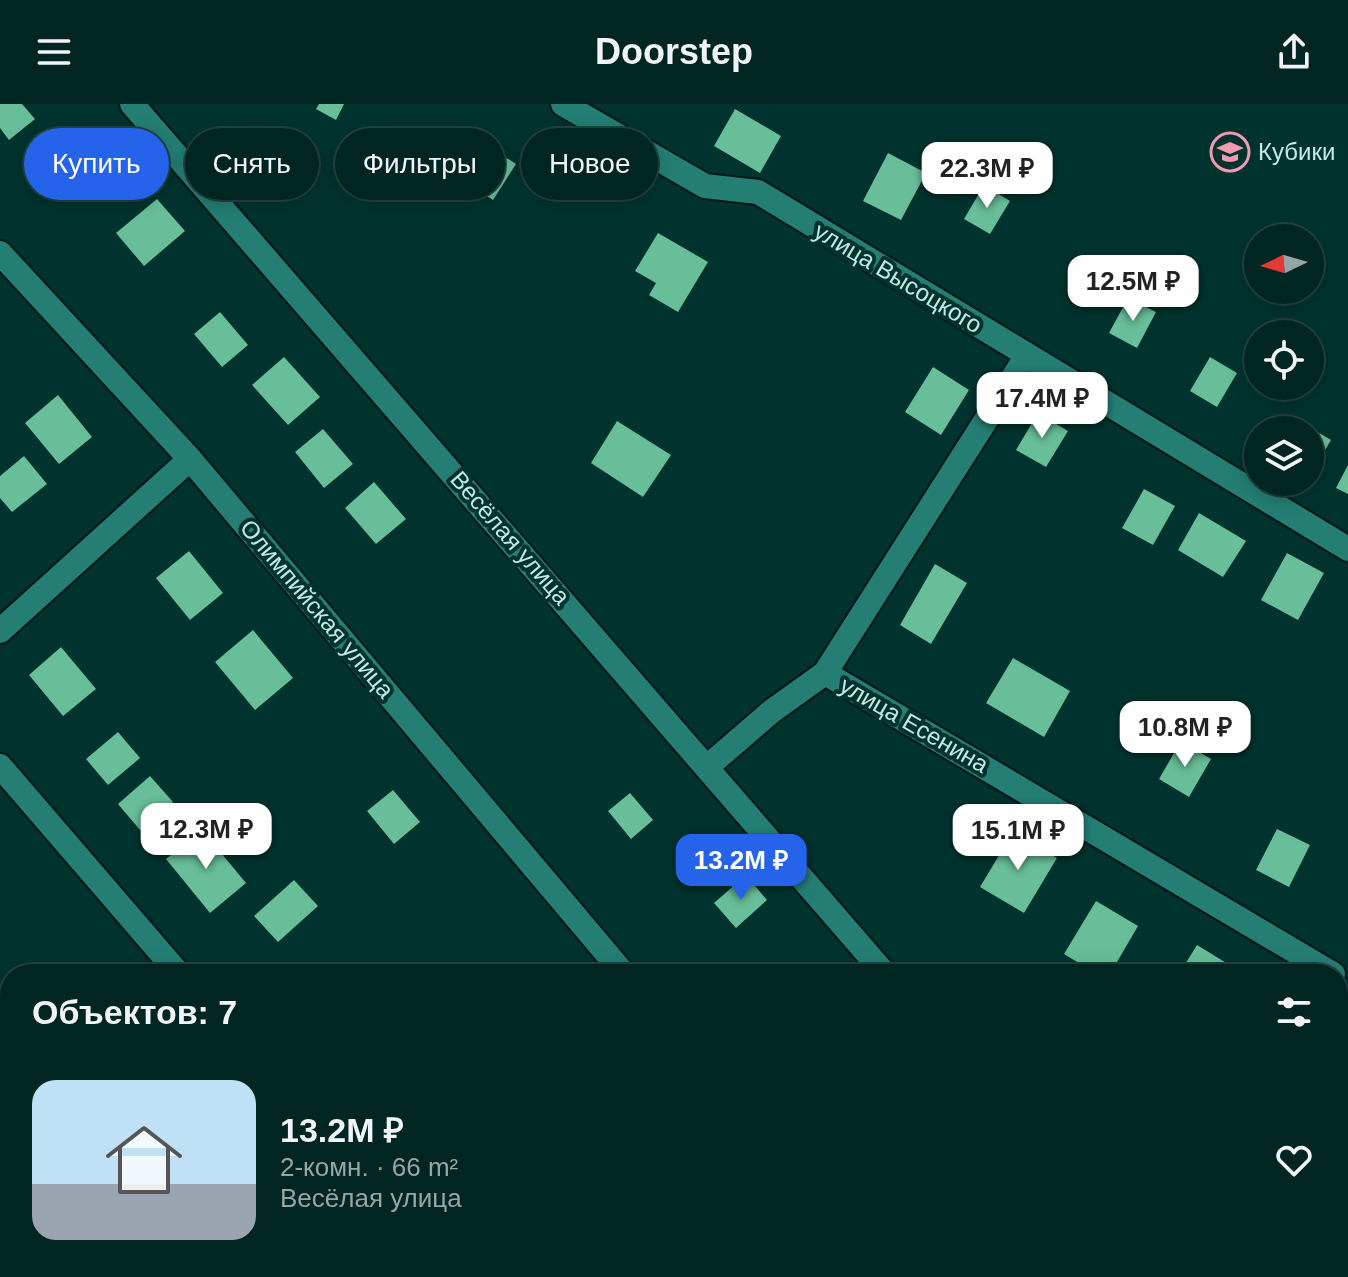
<!DOCTYPE html>
<html lang="ru">
<meta charset="utf-8">
<style>
body{margin:0;font-family:Helvetica,sans-serif;background:#0b2e2a;color:#f1f3f6;height:100vh;display:flex;flex-direction:column;font-size:30px;white-space:nowrap}
*{box-sizing:border-box;margin:0}
p{font-size:26px;color:#96a5a5}
.icon{flex:none;width:44px;height:44px;fill:none;stroke:currentColor;stroke-width:2;stroke-linecap:round;stroke-linejoin:round}
.map{position:relative;flex:1;overflow:hidden}
.drawer{position:absolute;left:0px;top:860px;width:1348px;height:314px;display:flex;flex-direction:column;background:#012622;border-radius:32px 32px 0 0;box-shadow:0 4px 20px #0003,0 0 0 2px #234340}
.drawer>*{flex:none}
.guide{position:absolute;left:24px;top:24px;width:800px;height:72px;display:flex;gap:16px}
.needle{width:52px;rotate:265deg}
.buttons{position:absolute;left:1244px;top:120px;display:grid;gap:16px}
.buttons a{display:grid;place-items:center;width:80px;height:80px;border-radius:50%;background:#012622;box-shadow:0 4px 20px #0003,0 0 0 2px #234340;font-size:40px}
.price{position:absolute;translate:-50% -68px;padding:0 18px;border-radius:16px;background:#fff;color:#222;font-size:26px;line-height:52px;filter:drop-shadow(0 2px 4px #0008)}
.price::after{content:'';position:absolute;left:50%;top:48px;width:24px;height:18px;margin-left:-12px;background:inherit;clip-path:polygon(0 0,100% 0,50% 100%)}
.price.current{background:#2563eb;color:#fff}
ul{padding:0;list-style:none}
li{display:flex;align-items:center;gap:24px;height:200px;padding:0 32px}
li+li{border-top:2px solid #234340}
li span{display:grid;place-items:center;flex:none;width:224px;height:160px;border-radius:24px;color:#555}
li>.icon{margin-inline-start:auto}
span .icon{width:96px;height:96px;fill:#fffc;stroke-width:1}
li b{font-size:34px}
h2{display:flex;justify-content:space-between;align-items:center;height:96px;padding:0 32px;font-size:34px}
.tag{padding:0 28px;border-radius:36px;background:#012622;box-shadow:0 4px 20px #0003,0 0 0 2px #234340;font-size:28px;line-height:72px}
.tag.current{background:#2563eb;color:#fff}
header{display:flex;justify-content:space-between;align-items:center;height:104px;padding:0 32px;background:#012622;font-size:36px;font-weight:700}
.map>svg:first-child{display:block}
.building{fill:#68be99}
.lines{fill:none;stroke-linecap:round;stroke-linejoin:round}
.street-casing{stroke:#001815;stroke-width:28}
.street{stroke:#247e74;stroke-width:24}
.labels{text-anchor:middle;stroke-width:8;stroke-linejoin:round;paint-order:stroke}
.poi-label{font-size:24px;fill:#c2e9e3;stroke:#01332e;text-anchor:start}
.street-label{font-size:24px;fill:#c2e9e3;stroke:#01332e}
</style>
<header><svg class="icon" aria-label="menu" viewBox="0 0 24 24"><path d="M4 6h16M4 12h16M4 18h16"/></svg>Doorstep<svg class="icon" aria-label="share" viewBox="0 0 24 24"><path d="M12 15V3M7 8l5-5 5 5M5 13v7h14v-7"/></svg></header>
<div class="map">
<svg width="1348" height="1173" viewBox="0 0 1348 1173">
<rect width="100%" height="100%" fill="#01332e"/>
<path class="building" d="M0 0H22L35 15 9 36 0 24Z
M319 0H344L336 16 316 5Z
M735 5 781 32 760 69 714 42Z
M371 26 426 60 413 82 357 49Z
M471 31 516 60 493 96 448 67Z
M888 49 926 69 901 116 863 97Z
M984 81 1010 97 990 130 964 115Z
M157 95 185 127 144 162 116 129Z
M658 129 708 158 678 208 649 191 656 179 635 167Z
M1128 194 1156 208 1137 244 1109 229Z
M220 208 248 241 222 263 194 230Z
M284 253 320 293 288 321 252 281Z
M1210 253 1237 269 1217 303 1190 287Z
M933 263 969 286 941 331 905 308Z
M58 291 92 333 59 360 25 319Z
M1038 309 1068 327 1046 363 1016 346Z
M1294 314 1331 336 1314 365 1310 363V326H1287Z
M617 317 671 351 643 393 591 359Z
M323 325 353 360 324 384 295 348Z
M24 352 47 380 12 408 0 394V372Z
M1348 361V390L1336 384Z
M374 378 406 415 376 440 345 404Z
M1144 385 1175 402 1153 441 1122 424Z
M1199 409 1246 437 1223 473 1178 446Z
M189 447 223 489 190 516 156 474Z
M1287 449 1324 469 1298 516 1261 496Z
M935 460 967 479 931 540 900 521Z
M253 526 293 574 255 606 215 558Z
M61 543 96 585 63 612 29 571Z
M1013 554 1070 587 1044 633 986 599Z
M118 628 140 654 108 681 86 655Z
M1181 637 1211 655 1189 693 1159 675Z
M150 672 173 698 140 726 118 700Z
M393 686 420 718 394 740 367 707Z
M630 689 653 716 631 735 608 707Z
M1277 725 1310 741 1289 783 1256 766Z
M202 726 246 779 210 809 166 755Z
M1013 728 1057 754 1024 809 980 783Z
M746 771 767 796 736 824 714 799Z
M294 776 318 802 278 838 254 812Z
M1096 797 1138 822 1110 870H1097L1064 850Z
M1197 841 1241 868 1240 870H1179Z
M0 1081 10 1087V1107L0 1123Z
M557 1164H577L585 1173H547Z"/>
<g class="lines">
<g class="street-casing">
<path id="street" d="M132 0 885 870
M563 0 705 82 758 88 1348 445
M0 149 190 355 624 870
M0 527 190 355
M825 569 1333 870
M0 662 179 870
M707 663 772 607 825 569 1026 253
M431 1164 439 1173
M873 1164 881 1173
M1137 1164 1145 1173
M53 1173 59 1164"/>
</g>
<use href="#street" class="street"/>
</g>
<defs>
<g id="school-ring" transform="scale(2)"><circle r="9.5" fill="#01332e" stroke="#f29aaf" stroke-width="1.5"/><path d="M0-5L7-2L0 1L-7-2ZM-4 1L0 2.5L4 1V4Q0 6-4 4Z" fill="#f29aaf"/></g>
</defs>
<g fill-rule="evenodd">
<use href="#school-ring" x="1230" y="48"/>
</g>
<g class="labels">
<g class="poi-label">
<text x="1258" y="56">Кубики</text>
</g>
<g class="street-label">
<text transform="translate(898 174) rotate(31)" y="8">улица Высоцкого</text>
<text transform="translate(510 434) rotate(49)" y="8">Весёлая улица</text>
<text transform="translate(317 505) rotate(50)" y="8">Олимпийская улица</text>
<text transform="translate(914 621) rotate(30)" y="8">улица Есенина</text>
</g>
</g>
</svg>
<div class="buttons">
<a><svg class="needle" viewBox="-14 -14 28 28"><path d="M0-13l5 13h-10z" fill="#e53935"/><path d="M0 13l5-13h-10z" fill="#96a5a5"/></svg></a>
<a><svg class="icon" aria-label="locate" viewBox="0 0 24 24"><circle cx="12" cy="12" r="6"/><path d="M12 2v4M12 18v4M2 12h4M18 12h4"/></svg></a>
<a><svg class="icon" aria-label="layers" viewBox="0 0 24 24"><path d="M12 4l9 5-9 5-9-5zM3 14l9 5 9-5"/></svg></a>
</div>
<b class="price" style="left:987px;top:106px">22.3M ₽</b>
<b class="price" style="left:1133px;top:219px">12.5M ₽</b>
<b class="price" style="left:1042px;top:336px">17.4M ₽</b>
<b class="price" style="left:1185px;top:665px">10.8M ₽</b>
<b class="price" style="left:206px;top:767px">12.3M ₽</b>
<b class="price" style="left:1018px;top:768px">15.1M ₽</b>
<b class="price current" style="left:741px;top:798px">13.2M ₽</b>
<div class="guide">
<a class="tag current">Купить</a>
<a class="tag">Снять</a>
<a class="tag">Фильтры</a>
<a class="tag">Новое</a>
</div>
<section class="drawer">
<h2>Объектов: 7<svg class="icon" aria-label="filters" viewBox="0 0 24 24"><path d="M4 7h16M4 17h16"/><circle cx="9" cy="7" r="2"/><circle cx="15" cy="17" r="2"/></svg></h2>
<ul>
<li><span style="background:linear-gradient(#bfe0f5 65%,#9aa5b1 0)"><svg class="icon" aria-label="home" viewBox="0 0 24 24"><path d="M3 11l9-7 9 7M6 9v11h12V9"/></svg></span><div><b>13.2M ₽</b><p>2-комн. · 66 m²</p><p>Весёлая улица</p></div><svg class="icon" aria-label="heart" viewBox="0 0 24 24"><path d="M12 20l-8-8c-3-5 5-10 8-4 3-6 11-1 8 4z"/></svg></li>
</ul>
</section>
</div>
